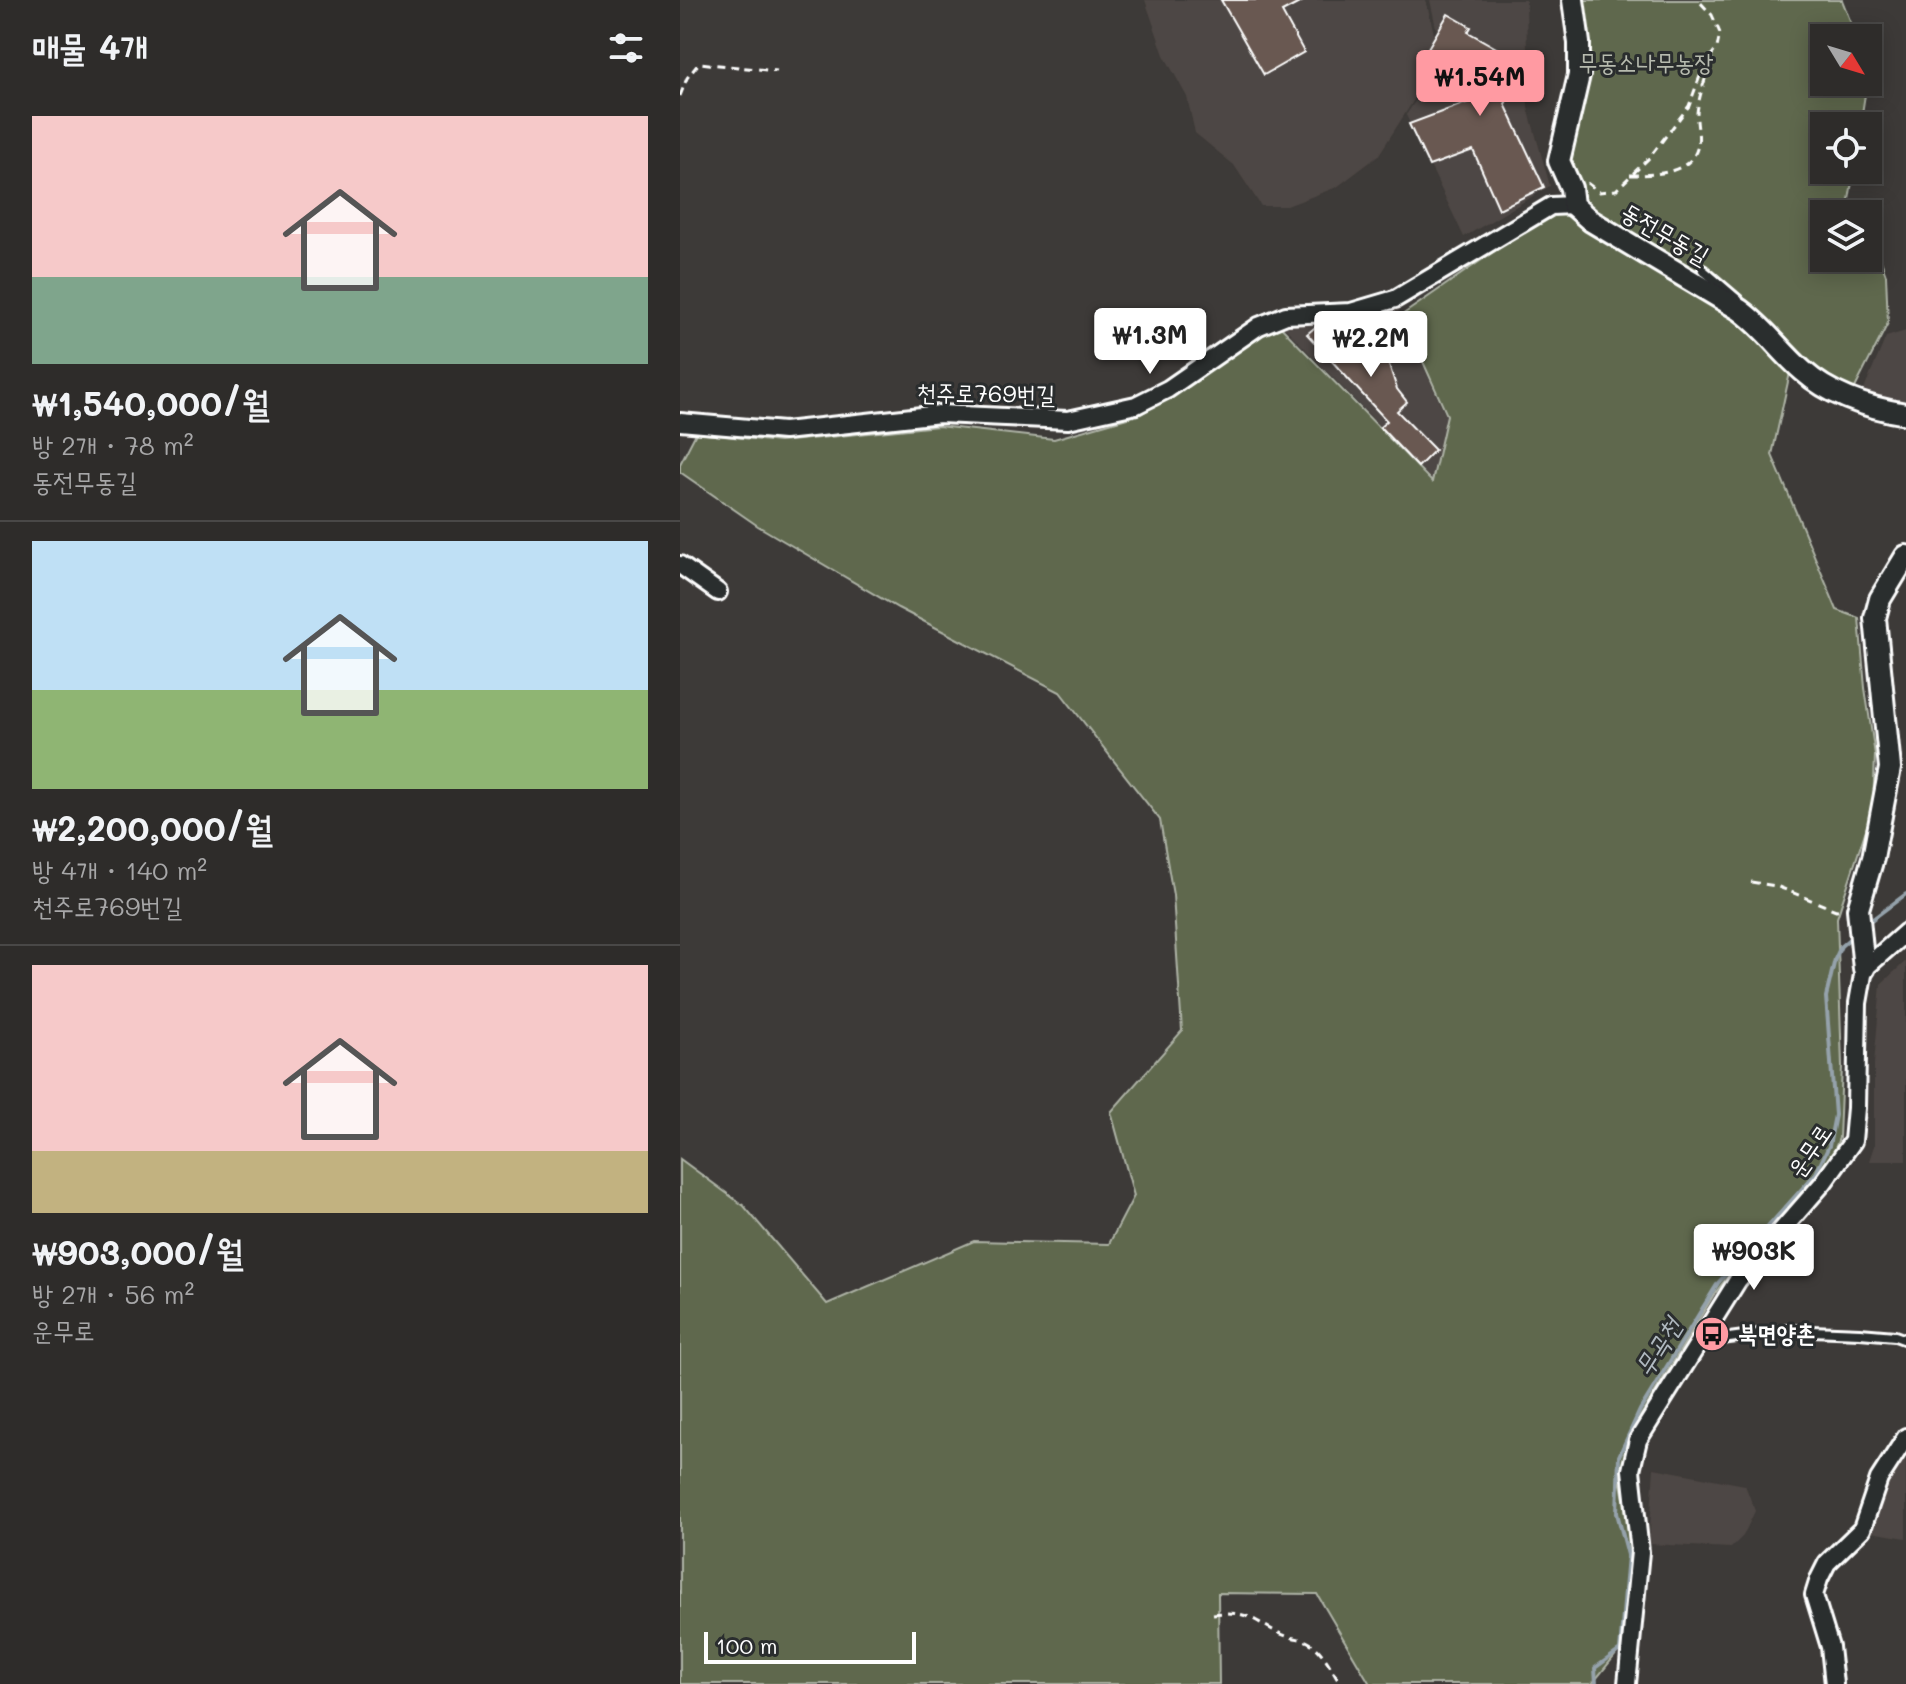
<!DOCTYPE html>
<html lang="ko">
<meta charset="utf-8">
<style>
body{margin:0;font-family:Mali,"Poor Story",sans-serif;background:#363432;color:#f1f3f6;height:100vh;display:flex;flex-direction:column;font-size:30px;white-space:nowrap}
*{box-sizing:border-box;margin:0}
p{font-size:26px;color:#a7a7a8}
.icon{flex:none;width:44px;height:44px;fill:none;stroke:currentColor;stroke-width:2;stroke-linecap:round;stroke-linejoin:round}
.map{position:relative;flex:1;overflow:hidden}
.side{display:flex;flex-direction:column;background:#2e2c2a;width:680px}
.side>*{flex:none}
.needle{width:52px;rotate:128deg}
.tools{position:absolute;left:1130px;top:24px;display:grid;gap:16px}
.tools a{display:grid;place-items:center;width:72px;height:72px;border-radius:0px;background:#2e2c2a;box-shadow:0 4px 20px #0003,0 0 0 2px #494847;font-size:40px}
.scale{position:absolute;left:24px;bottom:20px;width:212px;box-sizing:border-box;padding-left:8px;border:4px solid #fff;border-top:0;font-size:22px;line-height:28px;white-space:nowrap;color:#fff;-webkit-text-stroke:6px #2a2d2e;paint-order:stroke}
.price{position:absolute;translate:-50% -68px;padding:0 18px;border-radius:8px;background:#fff;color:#222;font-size:26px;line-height:52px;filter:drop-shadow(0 2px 4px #0008)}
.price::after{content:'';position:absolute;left:50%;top:48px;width:24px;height:18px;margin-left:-12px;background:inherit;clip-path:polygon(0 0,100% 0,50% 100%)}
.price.active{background:#ff9aa2;color:#111}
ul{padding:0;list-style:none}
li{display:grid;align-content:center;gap:16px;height:424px;padding:0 32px}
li+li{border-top:2px solid #494847}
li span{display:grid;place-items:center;height:248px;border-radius:0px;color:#555}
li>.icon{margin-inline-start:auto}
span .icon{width:144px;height:144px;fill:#fffc;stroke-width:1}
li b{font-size:34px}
h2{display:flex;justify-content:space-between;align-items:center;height:96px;padding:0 32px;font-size:34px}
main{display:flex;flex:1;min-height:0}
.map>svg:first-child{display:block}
.built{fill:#4e4744}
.green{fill:#5e674e;stroke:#aeb3a6;stroke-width:2}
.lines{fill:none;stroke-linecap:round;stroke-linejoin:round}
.stream{stroke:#95a2ab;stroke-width:4}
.building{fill:#695951;stroke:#fff;stroke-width:2}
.service-casing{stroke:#fff;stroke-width:14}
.minor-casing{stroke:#fff;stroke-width:22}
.tertiary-casing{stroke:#fff;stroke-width:26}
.path{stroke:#fff;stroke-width:3;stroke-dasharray:8 6;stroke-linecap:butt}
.service{stroke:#2a2d2e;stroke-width:8}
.minor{stroke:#2a2d2e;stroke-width:16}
.tertiary{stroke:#2a2d2e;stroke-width:20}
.labels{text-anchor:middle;stroke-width:6;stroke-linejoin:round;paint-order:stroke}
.park-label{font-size:24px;fill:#b7bbaf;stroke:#2a2d2e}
.street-label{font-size:24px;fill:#fff;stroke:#2a2d2e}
.poi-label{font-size:24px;font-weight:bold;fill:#fff;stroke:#2a2d2e;text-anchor:start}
.water-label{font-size:26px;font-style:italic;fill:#b0b9c0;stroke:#2a2d2e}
</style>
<main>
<section class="side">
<h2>매물 4개<svg class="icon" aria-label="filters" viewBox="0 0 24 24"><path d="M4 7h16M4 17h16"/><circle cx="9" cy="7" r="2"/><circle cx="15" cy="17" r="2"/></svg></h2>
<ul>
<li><span style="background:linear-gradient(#f6c9c9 65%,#7fa58c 0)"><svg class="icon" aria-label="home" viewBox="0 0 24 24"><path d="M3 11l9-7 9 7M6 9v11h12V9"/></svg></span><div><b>₩1,540,000/월</b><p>방 2개 · 78 m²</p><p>동전무동길</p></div></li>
<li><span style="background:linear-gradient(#bfe0f5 60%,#8fb573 0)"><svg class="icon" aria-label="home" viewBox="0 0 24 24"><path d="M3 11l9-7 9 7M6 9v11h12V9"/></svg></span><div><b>₩2,200,000/월</b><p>방 4개 · 140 m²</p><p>천주로769번길</p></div></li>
<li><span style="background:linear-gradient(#f6c9c9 75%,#c2b280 0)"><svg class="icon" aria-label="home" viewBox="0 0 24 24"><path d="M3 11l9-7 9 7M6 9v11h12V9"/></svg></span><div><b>₩903,000/월</b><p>방 2개 · 56 m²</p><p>운무로</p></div></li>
</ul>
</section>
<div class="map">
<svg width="1226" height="1684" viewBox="0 0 1226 1684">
<rect width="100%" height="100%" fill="#3d3a38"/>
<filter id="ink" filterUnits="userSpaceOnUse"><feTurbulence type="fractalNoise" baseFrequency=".0125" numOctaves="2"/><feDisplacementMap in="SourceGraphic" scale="16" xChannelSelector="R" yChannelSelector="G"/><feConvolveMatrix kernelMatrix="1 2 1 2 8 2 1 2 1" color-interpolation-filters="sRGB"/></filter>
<g filter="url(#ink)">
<path class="built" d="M465 0H746L760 59 698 156 657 187 607 206H581L554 165 515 133 507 97 484 55Z
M750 0H846L848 108 870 186 784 237 726 115 763 60Z
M718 310 767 419 754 482 604 327Z
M1226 331V406L1183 392 1206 337Z
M1226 961V1161H1189L1194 1146V1064L1201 984Z
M1226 1442V1538L1185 1531 1191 1499Z
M974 1468 1065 1485 1075 1511 1063 1536 1051 1548 969 1544Z"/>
<path class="green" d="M899 0H1162L1177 38H1144V82H1187L1180 126H1144V170H1174L1168 206 1176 214H1144V258H1188L1189 227 1206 275 1208 323 1173 392 1144 380 905 206 888 174 887 167Z
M871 212 902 220 1077 331 1111 368 1092 455 1157 610 1179 618 1185 688 1195 755 1193 808 1157 918 1162 1066 1159 1138 1147 1169 1071 1246 1033 1296 960 1417 940 1479 951 1534 946 1642 912 1684H690L637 1594 538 1593 539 1684H0V1159L64 1206 147 1304 294 1241 429 1244 454 1196 431 1112 502 1031 493 895 480 820 380 692 218 608 78 526 0 472V464L16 433 99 442 258 426 374 439 461 414 597 323 752 482 767 415 722 315Z"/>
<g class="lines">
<path class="stream" d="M1186 924 1226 894
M916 1684 915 1668 940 1650 948 1555 937 1513 939 1456 960 1410 1038 1283 1136 1173 1149 1146 1155 1115 1146 997 1155 959 1161 946 1174 935"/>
</g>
<path class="building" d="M541 0H625L602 12 624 52 584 75Z
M768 14 791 27 788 32 846 65 825 104 864 187 819 209 793 150 749 166 729 124 823 89 748 48Z
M683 320 700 337 717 389 727 402 717 411 755 450 738 467 700 427 707 421 627 334 639 324Z"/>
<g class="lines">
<g class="service-casing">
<path id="service" d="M1023 270 1058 300
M1020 1342 1108 1330 1180 1333 1215 1336 1226 1340"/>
</g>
<g class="minor-casing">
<path id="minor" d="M0 422 104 431 260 414 388 420 456 405 488 389 579 326 606 315 671 312 715 299 871 206 893 205
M0 565 38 592
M947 1684 960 1552 951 1470 958 1440 1058 1280 1143 1183 1173 1141 1176 1108 1178 1003 1184 969 1226 932
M1154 1684 1150 1647 1134 1595 1139 1579 1147 1563 1182 1529 1199 1479 1226 1437"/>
</g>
<g class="tertiary-casing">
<path id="tertiary" d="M893 0 899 43V75L879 161 891 188 893 205 911 221 1060 310C1086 329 1100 351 1123 371 1151 396 1189 408 1226 414
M1184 969 1178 909 1193 858 1210 768 1195 618 1200 599 1226 556"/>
</g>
<path class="path" d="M0 96 7 78 19 63 97 71
M950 175C974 175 1014 174 1018 144 1020 134 1016 123 1017 113 1019 94 1027 75 1032 57
M907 183 919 192 936 190 969 158 1009 106 1024 65 1037 48 1040 33 1032 15 1018 0
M1071 882 1096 886 1156 910 1162 909
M533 1614C572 1609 575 1624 606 1636 614 1639 623 1638 630 1643 644 1652 652 1670 661 1684"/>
<use href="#service" class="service"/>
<use href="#minor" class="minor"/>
<use href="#tertiary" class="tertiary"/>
</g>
</g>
<defs>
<g id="bus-disc" transform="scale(1.8)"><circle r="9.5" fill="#ff9aa2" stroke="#2a2d2e"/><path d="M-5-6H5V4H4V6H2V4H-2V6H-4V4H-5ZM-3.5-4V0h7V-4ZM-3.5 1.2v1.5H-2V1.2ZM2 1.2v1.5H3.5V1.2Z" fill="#111"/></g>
</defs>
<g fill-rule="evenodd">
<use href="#bus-disc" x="1032" y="1334"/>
</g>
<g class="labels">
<g class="park-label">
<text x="966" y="71">무동소나무농장</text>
</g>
<g class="street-label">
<text transform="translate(985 234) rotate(30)" y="8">동전무동길</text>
<text transform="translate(306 394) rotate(1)" y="8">천주로769번길</text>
<text transform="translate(1130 1151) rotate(-56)" y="8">운무로</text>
</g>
<g class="poi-label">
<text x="1058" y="1342">북면양촌</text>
</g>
<g class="water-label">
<text transform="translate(978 1347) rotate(-58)" y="9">무곡천</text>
</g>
</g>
</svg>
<div class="tools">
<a><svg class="needle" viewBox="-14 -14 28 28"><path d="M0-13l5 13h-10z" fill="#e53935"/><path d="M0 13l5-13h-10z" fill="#a7a7a8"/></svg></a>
<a><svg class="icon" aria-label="locate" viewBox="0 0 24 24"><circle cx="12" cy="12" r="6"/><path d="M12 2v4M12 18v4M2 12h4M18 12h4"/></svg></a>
<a><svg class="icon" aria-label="layers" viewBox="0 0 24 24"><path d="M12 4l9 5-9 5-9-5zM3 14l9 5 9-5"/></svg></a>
</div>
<div class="scale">100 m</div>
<b class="price active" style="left:800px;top:118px">₩1.54M</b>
<b class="price" style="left:470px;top:376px">₩1.3M</b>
<b class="price" style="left:691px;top:379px">₩2.2M</b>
<b class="price" style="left:1074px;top:1292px">₩903K</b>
</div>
</main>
